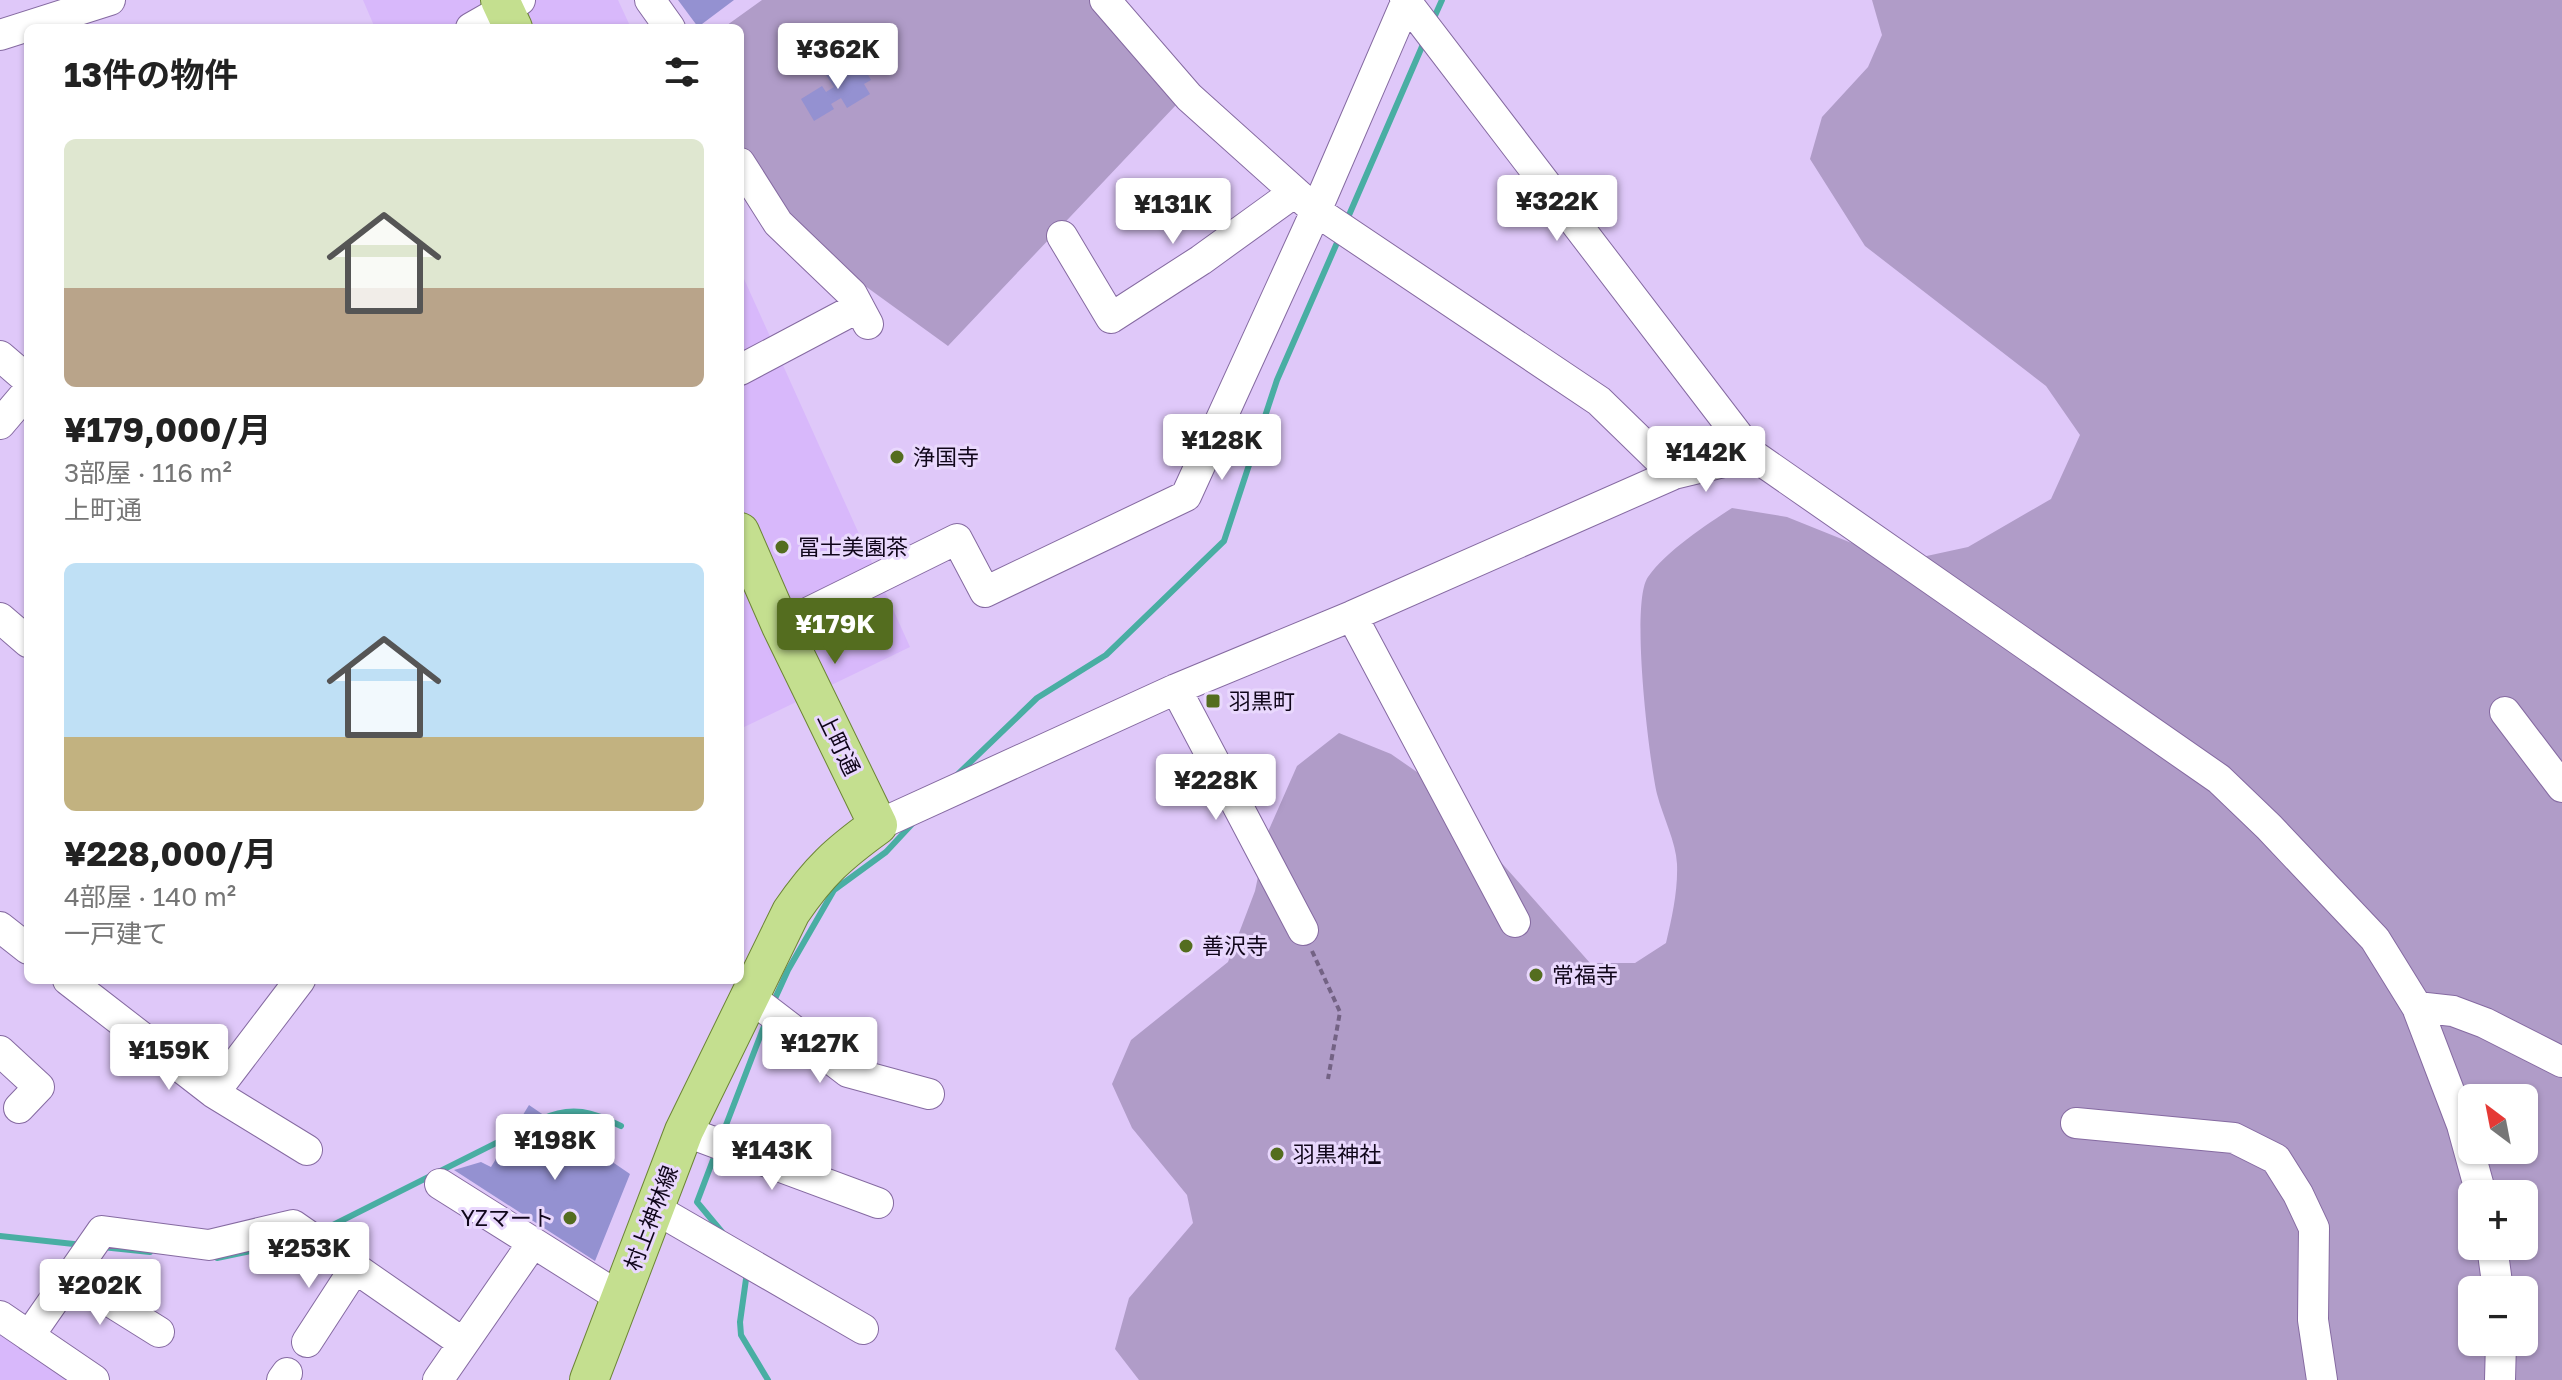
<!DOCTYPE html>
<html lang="ja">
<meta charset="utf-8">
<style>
body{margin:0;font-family:"Golos Text","Noto Sans JP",sans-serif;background:#f6f6f6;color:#222;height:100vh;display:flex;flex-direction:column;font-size:30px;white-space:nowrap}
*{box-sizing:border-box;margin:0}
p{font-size:26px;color:#767676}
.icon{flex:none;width:44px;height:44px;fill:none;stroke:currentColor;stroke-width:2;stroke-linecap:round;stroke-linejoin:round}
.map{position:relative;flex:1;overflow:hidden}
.side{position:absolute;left:24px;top:24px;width:720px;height:960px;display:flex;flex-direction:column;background:#fff;border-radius:12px;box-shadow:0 2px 6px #0004}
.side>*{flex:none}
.needle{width:52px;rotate:328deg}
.tools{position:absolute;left:2458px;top:1084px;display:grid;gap:16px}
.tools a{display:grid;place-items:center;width:80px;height:80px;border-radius:12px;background:#fff;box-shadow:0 2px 6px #0004;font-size:40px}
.price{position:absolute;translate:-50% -68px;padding:0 18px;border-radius:8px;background:#fff;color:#222;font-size:26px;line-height:52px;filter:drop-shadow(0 2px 4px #0008)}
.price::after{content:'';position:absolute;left:50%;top:48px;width:24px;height:18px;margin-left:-12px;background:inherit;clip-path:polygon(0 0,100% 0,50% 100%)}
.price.selected{background:#546d1f;color:#fff}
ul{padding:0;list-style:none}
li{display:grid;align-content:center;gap:16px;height:424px;padding:0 40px}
li span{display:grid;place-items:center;height:248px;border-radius:12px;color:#555}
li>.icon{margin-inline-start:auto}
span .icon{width:144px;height:144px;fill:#fffc;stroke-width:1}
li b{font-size:34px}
h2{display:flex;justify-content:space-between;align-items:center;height:96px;padding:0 40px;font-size:34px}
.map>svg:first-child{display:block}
.built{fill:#d8b8fb}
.green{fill:#b09cc8;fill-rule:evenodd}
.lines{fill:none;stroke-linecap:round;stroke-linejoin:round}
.stream{stroke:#49aea3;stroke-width:6}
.building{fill:#9491d1}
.minor-casing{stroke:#856aa1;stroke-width:32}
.major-casing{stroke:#6c8535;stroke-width:40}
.path{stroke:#736284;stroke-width:4;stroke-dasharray:6 4;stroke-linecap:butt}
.minor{stroke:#fff;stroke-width:30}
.major{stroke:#c4df8f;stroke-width:38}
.poi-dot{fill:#546d1f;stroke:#e9d8fd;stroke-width:3}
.labels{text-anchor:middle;stroke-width:6;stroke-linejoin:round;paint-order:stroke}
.poi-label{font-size:22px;fill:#10061a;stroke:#e9d8fd;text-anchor:start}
.street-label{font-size:22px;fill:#10061a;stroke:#e9d8fd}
</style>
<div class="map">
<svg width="2562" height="1380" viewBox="0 0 2562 1380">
<rect width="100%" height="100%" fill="#dfc8f9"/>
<path class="built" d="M363 0H618L631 28H375Z
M740 270 910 647 740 729Z
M0 1331 73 1380H0Z"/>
<path class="green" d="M762 0H1106L1193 87 948 346 814 249 758 177 740 139V28H723Z
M1872 0H2562V1380H1139L1115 1349 1129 1298 1193 1223 1187 1195 1132 1128 1112 1084 1131 1040 1228 962 1255 891 1267 834 1297 766 1339 733 1391 754 1453 797 1499 860 1590 963H1635L1666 943C1672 917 1678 891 1677 864 1676 842 1663 817 1657 794 1649 760 1630 602 1648 577 1666 551 1706 525 1732 508L1787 517 1899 562 1968 547 2051 499 2080 435 2046 386 1865 246 1810 159 1822 117 1868 67 1882 35ZM2472 1098H2524V1150H2472ZM2472 1194H2524V1246H2472ZM2472 1290H2524V1342H2472Z"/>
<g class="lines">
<path class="stream" d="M1433 20 1442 0
M1346 222 1424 42
M956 776 1037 698 1106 655 1224 541 1277 380 1340 236
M773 1003 788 970 834 890 886 852 913 823
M542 1119C572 1105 593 1112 621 1126
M721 1138 766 1021
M716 1152 697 1202 722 1232
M321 1231 514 1134
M0 1236 83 1245
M102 1247 150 1252
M217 1258 300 1241
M747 1272 740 1322 741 1335 768 1380"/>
</g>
<path class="building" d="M678 0H734L698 27Z
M846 62 853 73 863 66 871 80 864 84 870 94 847 108 841 98 831 104 834 109 814 121 801 99 822 86 826 92 834 87 826 75Z
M529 1105 630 1174 595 1261 454 1170 481 1162 491 1167Z"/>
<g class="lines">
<g class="minor-casing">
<path id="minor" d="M650 0 670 28
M1105 0 1189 97 1316 211 1599 401 1674 474
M1405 0 1753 455
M471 28 520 0
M0 35 110 0
M740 163 778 223 852 294 868 324
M1062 236 1111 318 1201 260 1295 192
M0 356 28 380
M740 370 859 307
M0 424 28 391
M1352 616 1515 922
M0 618 28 642
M781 626 957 539 985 592 1186 496 1316 211 1407 0
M1176 689 1303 930
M2505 712 2562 787
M878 825 1176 689 1352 616 1674 474 1753 455 2219 779 2269 827 2375 939 2417 1007 2462 1125 2481 1194
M0 927 28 949
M68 980 214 1093 307 1150
M750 997 848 1072 929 1094
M2417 1007 2453 1011 2485 1023 2562 1062
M0 1051 39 1087 19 1108
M214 1093 300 980
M2076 1123 2234 1138 2276 1159 2298 1194 2314 1228 2313 1320 2322 1380
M684 1131 878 1203
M440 1184 621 1298
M654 1208 863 1329
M2492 1246 2498 1290
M71 1277 159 1332
M0 1316 94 1380
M29 1336 102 1231 209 1245 293 1225 463 1343
M307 1342 355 1268
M282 1380 287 1373
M438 1380 532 1244
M2500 1380 2501 1342"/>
</g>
<g class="major-casing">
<path id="major" d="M500 0 513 28
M589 1380 684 1131 791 912C819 871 838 854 878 825L781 626 740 532"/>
</g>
<path class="path" d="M1312 951 1340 1012 1328 1079"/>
<use href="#minor" class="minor"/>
<use href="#major" class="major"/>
</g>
<g class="poi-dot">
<circle cx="897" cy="457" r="8"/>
<circle cx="782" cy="547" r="8"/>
<rect x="1205" y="693" width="16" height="16" rx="4"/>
<circle cx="1186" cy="946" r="8"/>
<circle cx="1536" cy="975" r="8"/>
<circle cx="1277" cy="1154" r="8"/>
<circle cx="570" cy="1218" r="8"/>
</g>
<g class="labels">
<g class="poi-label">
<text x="913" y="465">浄国寺</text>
<text x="798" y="555">冨士美園茶</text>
<text x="1229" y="709">羽黒町</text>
<text x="1202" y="954">善沢寺</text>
<text x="1552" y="983">常福寺</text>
<text x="1293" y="1162">羽黒神社</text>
<text x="554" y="1226" text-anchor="end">YZマート</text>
</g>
<g class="street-label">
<text transform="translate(839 744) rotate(64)" y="8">上町通</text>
<text transform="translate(651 1218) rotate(-69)" y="8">村上神林線</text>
</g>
</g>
</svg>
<div class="tools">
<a><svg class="needle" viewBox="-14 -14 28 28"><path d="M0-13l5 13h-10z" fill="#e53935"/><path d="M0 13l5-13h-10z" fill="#767676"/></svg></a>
<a>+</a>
<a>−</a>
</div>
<b class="price" style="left:838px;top:91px">¥362K</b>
<b class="price" style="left:1557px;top:243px">¥322K</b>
<b class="price" style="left:1173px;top:246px">¥131K</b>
<b class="price" style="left:1222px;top:482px">¥128K</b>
<b class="price" style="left:1706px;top:494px">¥142K</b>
<b class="price selected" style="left:835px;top:666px">¥179K</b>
<b class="price" style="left:1216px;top:822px">¥228K</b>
<b class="price" style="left:820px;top:1085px">¥127K</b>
<b class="price" style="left:169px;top:1092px">¥159K</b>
<b class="price" style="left:555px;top:1182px">¥198K</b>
<b class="price" style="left:772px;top:1192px">¥143K</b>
<b class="price" style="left:309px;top:1290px">¥253K</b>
<b class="price" style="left:100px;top:1327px">¥202K</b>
<section class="side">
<h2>13件の物件<svg class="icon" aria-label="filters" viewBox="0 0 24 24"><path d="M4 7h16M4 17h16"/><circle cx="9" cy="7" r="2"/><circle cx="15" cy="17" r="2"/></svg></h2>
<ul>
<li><span style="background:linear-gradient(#dfe7d0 60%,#b9a48a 0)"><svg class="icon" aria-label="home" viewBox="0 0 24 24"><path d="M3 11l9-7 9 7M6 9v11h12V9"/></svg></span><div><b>¥179,000/月</b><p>3部屋 · 116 m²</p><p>上町通</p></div></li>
<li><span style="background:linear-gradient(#bfe0f5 70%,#c2b280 0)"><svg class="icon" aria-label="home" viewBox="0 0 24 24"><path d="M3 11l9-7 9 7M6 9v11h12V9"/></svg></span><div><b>¥228,000/月</b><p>4部屋 · 140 m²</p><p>一戸建て</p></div></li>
</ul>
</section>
</div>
